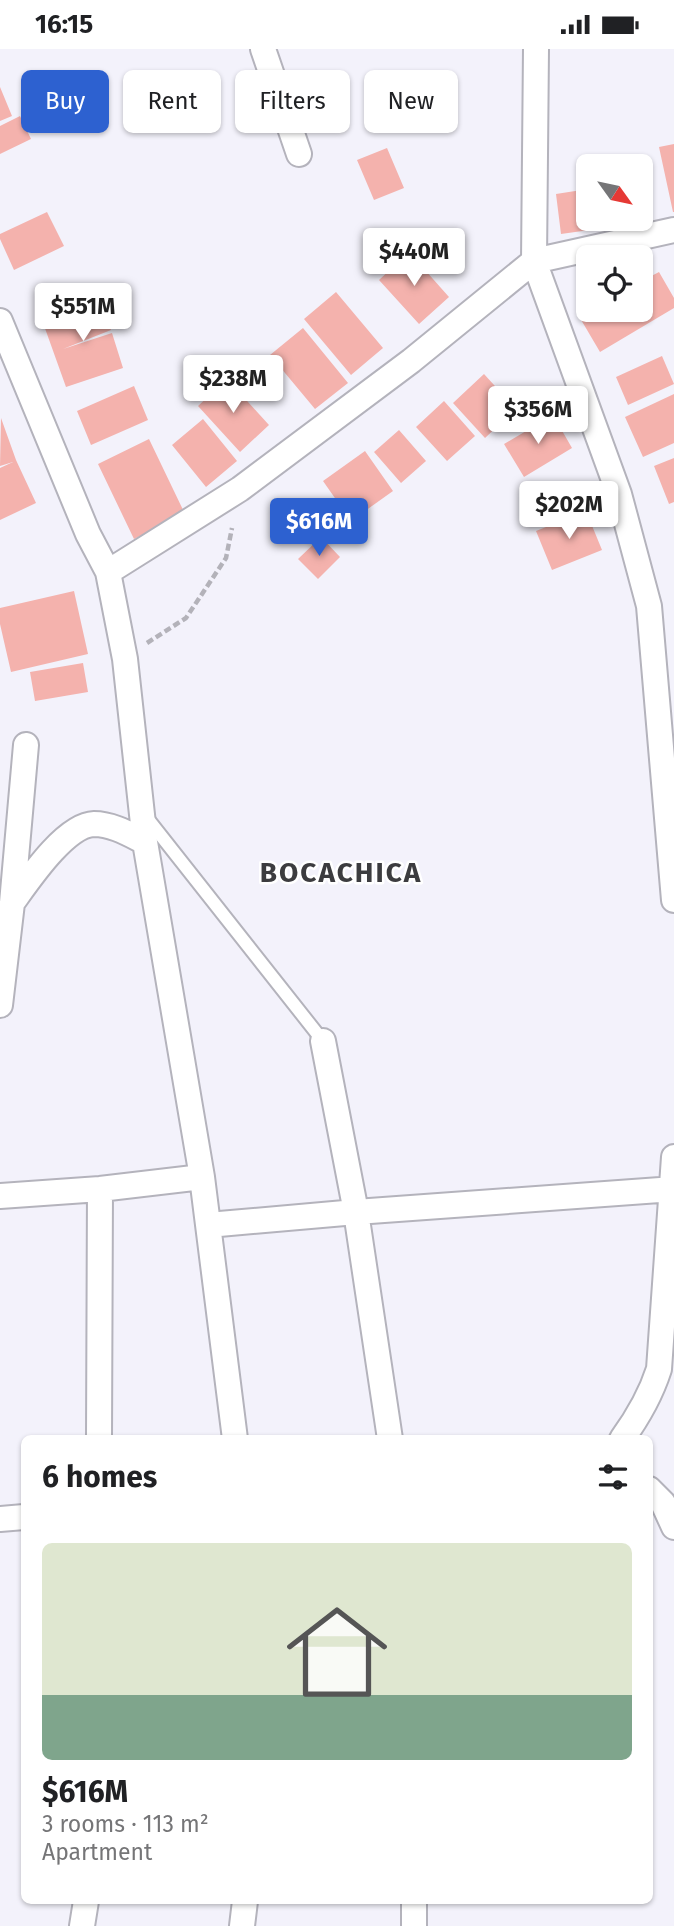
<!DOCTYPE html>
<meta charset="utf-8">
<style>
body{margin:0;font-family:"Fira Sans",sans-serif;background:#f6f6f6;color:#202124;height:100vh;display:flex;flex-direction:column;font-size:26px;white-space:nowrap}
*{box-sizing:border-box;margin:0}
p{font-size:23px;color:#757577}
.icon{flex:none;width:38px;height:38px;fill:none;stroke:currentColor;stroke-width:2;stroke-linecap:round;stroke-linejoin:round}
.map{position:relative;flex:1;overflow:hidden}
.drawer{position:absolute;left:21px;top:1386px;width:632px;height:469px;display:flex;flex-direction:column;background:#fff;border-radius:10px;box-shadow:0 2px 5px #0004}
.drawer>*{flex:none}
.hud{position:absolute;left:21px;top:21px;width:634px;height:63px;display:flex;gap:14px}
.needle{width:46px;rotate:123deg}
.tools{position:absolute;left:576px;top:105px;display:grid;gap:14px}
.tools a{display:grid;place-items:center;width:77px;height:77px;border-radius:10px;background:#fff;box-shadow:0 2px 5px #0004;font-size:35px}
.price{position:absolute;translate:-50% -60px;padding:0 16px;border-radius:7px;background:#fff;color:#222;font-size:23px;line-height:46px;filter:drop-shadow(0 2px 4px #0008)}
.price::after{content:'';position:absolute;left:50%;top:42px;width:21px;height:16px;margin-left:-10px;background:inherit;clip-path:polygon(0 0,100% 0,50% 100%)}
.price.current{background:#2d61d0;color:#fff}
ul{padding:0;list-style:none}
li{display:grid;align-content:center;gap:14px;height:371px;padding:0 21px}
li span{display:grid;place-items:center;height:217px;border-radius:10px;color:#555}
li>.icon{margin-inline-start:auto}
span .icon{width:126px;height:126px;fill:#fffc;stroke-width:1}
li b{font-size:30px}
h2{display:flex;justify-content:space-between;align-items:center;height:84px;padding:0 21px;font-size:30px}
.chip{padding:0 24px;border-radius:10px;background:#fff;box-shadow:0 2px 5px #0004;font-size:24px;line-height:63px}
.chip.current{background:#2d61d0;color:#fff}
.status{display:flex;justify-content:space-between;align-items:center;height:49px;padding:0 35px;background:#fff;direction:ltr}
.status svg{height:19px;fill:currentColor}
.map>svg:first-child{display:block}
.building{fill:#f4b2ad}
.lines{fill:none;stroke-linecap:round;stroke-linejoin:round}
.service-casing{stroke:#b4b3bc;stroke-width:16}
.minor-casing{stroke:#b4b3bc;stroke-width:28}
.path{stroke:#b3b2b9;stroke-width:4.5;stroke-dasharray:7 3.5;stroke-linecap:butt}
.service{stroke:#fff;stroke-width:12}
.minor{stroke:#fff;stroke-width:24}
.labels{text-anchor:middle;stroke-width:5;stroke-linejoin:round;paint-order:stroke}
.district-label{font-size:28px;font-weight:bold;letter-spacing:2px;fill:#3c3c3f;stroke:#fff}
</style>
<div class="status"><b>16:15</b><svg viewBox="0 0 49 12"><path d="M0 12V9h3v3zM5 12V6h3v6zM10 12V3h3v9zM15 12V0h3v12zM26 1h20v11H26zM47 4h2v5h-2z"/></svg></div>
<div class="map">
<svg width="674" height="1877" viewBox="0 0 674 1877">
<rect width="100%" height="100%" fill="#f3f2fb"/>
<path class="building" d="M0 38 12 67 0 72Z
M20 67 31 90 0 105V77Z
M674 95V163H673L659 98Z
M387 99 404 139 374 151 357 111Z
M588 140V170H624L625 176 561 185 556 145Z
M47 163 64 197 14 221 0 190V185Z
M409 203 449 248 419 275 379 231Z
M659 223 674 249V259L600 303 580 269 594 261H640V233Z
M336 243 383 299 351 326 304 270Z
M97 248 111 281 63 300 112 284 123 319 66 338 42 271Z
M303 279 348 334 315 360 270 306Z
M662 307 674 335 628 356 616 328Z
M484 325 516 360 485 389 453 354Z
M227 330 269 376 240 403 198 357Z
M134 337 148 371 91 396 77 362Z
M674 345V394L643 408 625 368Z
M444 352 475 387 447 412 416 378Z
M553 366 572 399 524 428 504 395Z
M1 369 16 411 36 454 0 471V419L13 413 0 417Z
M203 370 237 412 206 438 172 396Z
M399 381 426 412 401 434 374 403Z
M149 390 185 465 134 490 98 415Z
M365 402 393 442 351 472 323 432Z
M674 409V453L669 455 654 417Z
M586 462 602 501 552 521 536 482Z
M321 488 340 508 318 530 298 510Z
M74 542 88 605 11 623 0 575V559Z
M83 614 88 643 35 652 30 623Z"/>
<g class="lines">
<g class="service-casing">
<path id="service" d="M147 769 323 992"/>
</g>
<g class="minor-casing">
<path id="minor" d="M263 0 299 105
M536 0 534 212 619 445 649 557 674 851
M0 272 88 485 108 523 125 610 145 793 202 1128 235 1390
M108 523 240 440 411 312 534 212 674 181
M12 854C28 832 65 776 94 775 112 775 129 785 145 793
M0 956 12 854 26 696
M323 992 356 1163 390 1390
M0 1147 100 1140 202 1128
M208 1176 356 1163 674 1140
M99 1390 100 1140
M622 1390C638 1368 651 1345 659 1320L674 1108
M649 1440 663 1454 674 1478
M0 1470 24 1468
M82 1877 86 1852
M242 1877 245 1852
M414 1877V1852"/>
</g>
<path class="path" d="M147 594 186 569 226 509 232 479"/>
<use href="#service" class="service"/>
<use href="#minor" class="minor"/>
</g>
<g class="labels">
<g class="district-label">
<text x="341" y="833">BOCACHICA</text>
</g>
</g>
</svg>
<div class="tools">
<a><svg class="needle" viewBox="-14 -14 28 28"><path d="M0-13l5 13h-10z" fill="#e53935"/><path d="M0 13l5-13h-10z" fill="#757577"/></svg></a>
<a><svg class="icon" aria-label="locate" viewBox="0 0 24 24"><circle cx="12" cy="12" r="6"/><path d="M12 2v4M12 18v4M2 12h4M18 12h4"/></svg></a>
</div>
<b class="price" style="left:414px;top:239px">$440M</b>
<b class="price" style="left:83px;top:294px">$551M</b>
<b class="price" style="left:233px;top:366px">$238M</b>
<b class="price" style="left:538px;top:397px">$356M</b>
<b class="price" style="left:569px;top:492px">$202M</b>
<b class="price current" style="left:319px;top:509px">$616M</b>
<div class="hud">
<a class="chip current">Buy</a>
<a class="chip">Rent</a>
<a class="chip">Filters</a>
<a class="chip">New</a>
</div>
<section class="drawer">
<h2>6 homes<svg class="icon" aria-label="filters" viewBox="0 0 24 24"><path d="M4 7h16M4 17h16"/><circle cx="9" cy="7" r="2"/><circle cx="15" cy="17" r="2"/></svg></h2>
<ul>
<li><span style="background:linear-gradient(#dfe7d0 70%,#7fa58c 0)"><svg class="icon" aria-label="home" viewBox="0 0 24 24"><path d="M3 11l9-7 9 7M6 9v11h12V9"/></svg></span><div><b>$616M</b><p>3 rooms · 113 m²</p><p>Apartment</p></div></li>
</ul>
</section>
</div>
